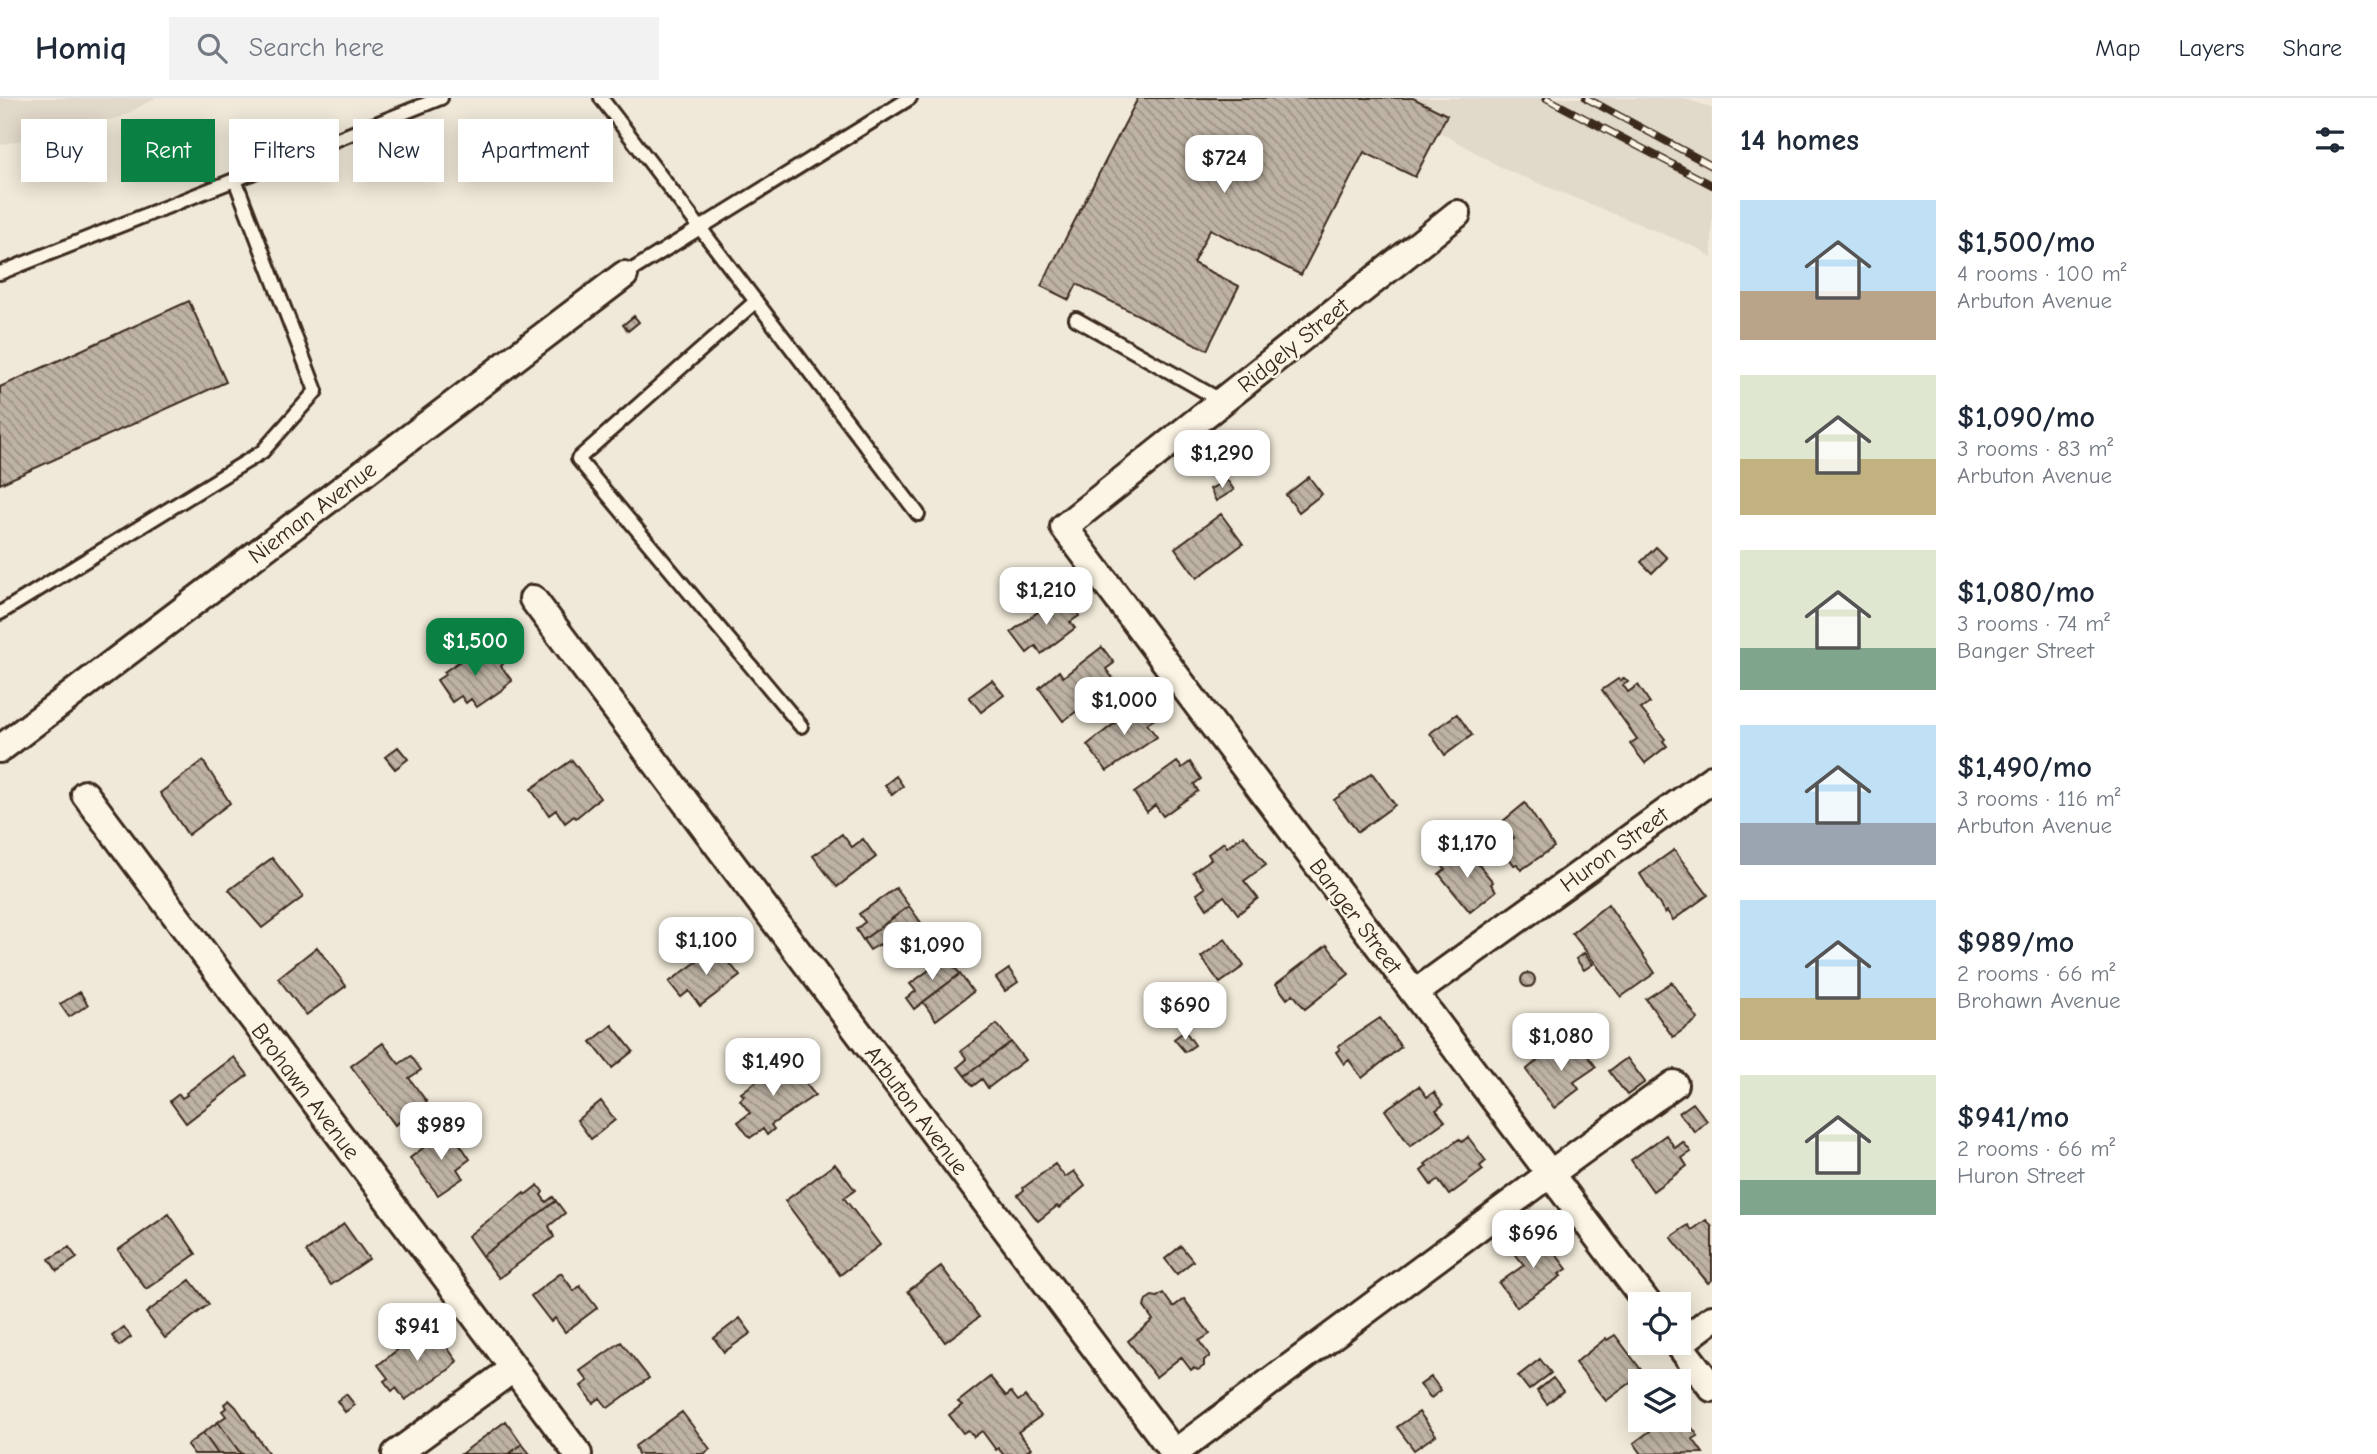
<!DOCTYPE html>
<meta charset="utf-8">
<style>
body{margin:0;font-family:"Comic Neue",sans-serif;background:#f2f2f3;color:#1f2937;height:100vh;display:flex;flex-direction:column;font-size:26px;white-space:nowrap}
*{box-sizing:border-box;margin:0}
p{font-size:23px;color:#747a83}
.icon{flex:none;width:38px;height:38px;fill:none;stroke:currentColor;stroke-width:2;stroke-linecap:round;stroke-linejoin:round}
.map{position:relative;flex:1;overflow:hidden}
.side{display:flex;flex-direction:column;background:#fff;width:665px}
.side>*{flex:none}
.banner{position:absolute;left:21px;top:21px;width:665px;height:63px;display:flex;gap:14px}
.fabs{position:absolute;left:1628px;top:1194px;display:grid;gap:14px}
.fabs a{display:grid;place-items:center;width:63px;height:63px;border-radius:0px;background:#fff;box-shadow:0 4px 18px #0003;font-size:35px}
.price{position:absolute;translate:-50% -60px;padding:0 16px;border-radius:14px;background:#fff;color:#222;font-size:23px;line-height:46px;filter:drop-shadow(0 2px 4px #0008)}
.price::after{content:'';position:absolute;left:50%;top:42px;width:21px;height:16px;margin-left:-10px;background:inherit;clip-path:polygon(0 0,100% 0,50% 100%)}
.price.active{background:#0b8043;color:#fff}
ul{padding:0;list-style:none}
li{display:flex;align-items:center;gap:21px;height:175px;padding:0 28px}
li span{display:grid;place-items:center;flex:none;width:196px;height:140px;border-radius:0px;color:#555}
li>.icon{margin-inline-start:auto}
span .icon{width:84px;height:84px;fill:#fffc;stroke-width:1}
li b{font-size:30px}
h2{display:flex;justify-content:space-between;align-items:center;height:84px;padding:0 28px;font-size:30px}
.pill{padding:0 24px;border-radius:0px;background:#fff;box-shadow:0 4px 18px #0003;font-size:24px;line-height:63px}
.pill.active{background:#0b8043;color:#fff}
header{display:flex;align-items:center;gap:42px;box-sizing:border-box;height:98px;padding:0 35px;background:#fff;border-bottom:2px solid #e0e1e3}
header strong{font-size:33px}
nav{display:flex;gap:38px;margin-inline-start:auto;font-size:24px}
.search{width:490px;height:63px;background:#f2f2f3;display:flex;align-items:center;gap:18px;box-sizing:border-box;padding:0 24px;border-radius:0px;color:#747a83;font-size:26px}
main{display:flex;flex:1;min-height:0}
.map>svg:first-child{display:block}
.built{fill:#e1d9c9}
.building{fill:url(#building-back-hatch);stroke:#3b2a1e;stroke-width:2}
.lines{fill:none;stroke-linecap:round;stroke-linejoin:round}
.lane-casing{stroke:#3b2a1e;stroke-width:18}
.street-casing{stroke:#3b2a1e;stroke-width:32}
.lane{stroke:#fcf5e5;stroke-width:12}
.street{stroke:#fcf5e5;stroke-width:26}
.rail-casing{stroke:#3b2a1e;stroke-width:8}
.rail{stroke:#fcf5e5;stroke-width:5;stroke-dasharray:16;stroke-linecap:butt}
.labels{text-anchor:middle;stroke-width:5;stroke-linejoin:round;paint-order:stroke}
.street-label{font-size:23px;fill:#3b2a1e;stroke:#fcf5e5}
</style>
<header>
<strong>Homiq</strong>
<div class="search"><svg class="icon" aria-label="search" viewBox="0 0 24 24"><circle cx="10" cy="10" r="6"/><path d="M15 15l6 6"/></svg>Search here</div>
<nav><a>Map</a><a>Layers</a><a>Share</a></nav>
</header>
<main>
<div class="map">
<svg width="1712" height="1356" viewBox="0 0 1712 1356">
<defs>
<pattern id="building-back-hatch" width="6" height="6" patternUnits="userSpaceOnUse" patternTransform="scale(1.75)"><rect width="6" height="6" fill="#beb3a4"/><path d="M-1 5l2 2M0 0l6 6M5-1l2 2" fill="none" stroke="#9c9285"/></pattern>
</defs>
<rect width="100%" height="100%" fill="#f0e9d9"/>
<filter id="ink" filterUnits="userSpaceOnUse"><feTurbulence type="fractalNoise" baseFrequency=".0143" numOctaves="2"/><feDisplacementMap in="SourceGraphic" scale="14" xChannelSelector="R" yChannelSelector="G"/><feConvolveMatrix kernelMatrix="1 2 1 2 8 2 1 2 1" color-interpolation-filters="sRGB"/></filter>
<g filter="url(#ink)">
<path class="built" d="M0 0H156L121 19 0 47Z
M1380 0H1683L1712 10V160L1700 151 1506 72Z"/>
<path class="building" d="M1138 0H1413L1447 17 1415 79 1364 54 1301 177 1210 131 1193 165 1239 188 1207 252 1077 186 1069 202 1041 188Z
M189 203 226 284 0 386V289Z
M634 218 639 224 628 233 623 227Z
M1309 379 1322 396 1299 414 1286 397Z
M1227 382 1234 392 1216 403 1210 391Z
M1221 416 1243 446 1197 480 1175 450Z
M1656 449 1667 460 1652 475 1641 464Z
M1054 502 1058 508 1066 502 1078 516 1079 518 1070 524 1075 530 1041 556 1036 548 1027 555 1011 534Z
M449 521 458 532 448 539 439 529Z
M485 546 496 561 499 559 504 565 501 568 512 583 505 588 506 589 477 609 471 601 466 605 461 598 452 604 437 582 446 576 444 574Z
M1102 549 1114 565 1106 571 1116 585 1063 623 1039 590 1059 573 1063 579Z
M1624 580 1628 584 1623 587 1628 594 1638 587 1650 605 1641 611 1665 641 1663 643 1667 648 1645 665 1630 646 1637 641 1602 592 1618 581 1620 583Z
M992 582 1004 597 981 614 969 599Z
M1143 603 1156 620 1147 626 1157 639 1107 673 1087 647Z
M1457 616 1472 637 1445 657 1430 635Z
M398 649 408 661 395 671 385 659Z
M572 662 600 700 576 720 574 718 565 725 556 712 549 717 531 691Z
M203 663 230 705 188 737 160 695Z
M1177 664 1182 670 1190 664 1201 681 1194 686 1198 693 1163 718 1155 707 1147 714 1134 695Z
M1372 675 1395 707 1358 734 1334 702Z
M896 678 903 688 892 697 885 687Z
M1525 705 1554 749 1521 772 1517 766 1514 767 1501 748 1514 740 1502 724Z
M842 736 852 749 863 741 876 759 837 789 813 758Z
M1244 737 1266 767 1244 783 1258 800 1238 816 1224 798 1207 811 1197 796 1205 790 1193 774 1211 761 1208 756 1224 744 1227 749Z
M1674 752 1708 797 1673 822 1667 813 1665 815 1640 776Z
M1468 754 1493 784 1491 786 1496 793 1470 814 1439 776 1445 771 1441 766 1452 756 1457 762Z
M272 760 303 799 262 830 229 792Z
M896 790 909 808 863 842 856 831 865 824 859 816Z
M1608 806 1655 875 1621 899 1572 835Z
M909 808 922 826 885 853 880 846 870 852 863 842Z
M1225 841 1244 868 1220 885 1201 859Z
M1327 847 1349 876 1305 911 1293 896 1287 901 1276 886Z
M317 849 346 888 306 917 278 880Z
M717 849 740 878 700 908 689 893 681 899 669 884Z
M1584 855 1593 866 1584 872 1576 861Z
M947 859 960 876 914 911 906 900 916 893 910 886Z
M1009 871 1018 884 1005 893 996 880Z
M1521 882a7 7 0 1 1 14 0a7 7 0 1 1-14 0Z
M960 876 973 894 936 922 923 904Z
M1672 884 1698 921 1673 939 1646 901Z
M80 894 88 907 69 919 60 906Z
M1380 920 1401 949 1362 980 1349 962 1344 966 1336 954 1340 951 1338 948Z
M997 926 1011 944 965 978 958 969 967 961 961 953Z
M612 927 633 953 612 970 591 944Z
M1185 933 1195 947 1185 954 1174 941Z
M1577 943 1596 969 1574 984 1579 991 1554 1010 1526 972 1550 952 1556 959Z
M1011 944 1025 962 988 990 982 981 973 988 965 978Z
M383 945 399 966 411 958 421 972 409 980 427 1004 395 1027 351 968Z
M234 959 248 977 186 1025 170 1003 179 996 182 1000 187 997 186 995Z
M1627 960 1645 984 1627 997 1609 973Z
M786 961 815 997 771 1027 774 1031 767 1037 763 1031 750 1040 738 1024 750 1015 740 1002 744 998 741 995Z
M1419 988 1427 999 1434 994 1443 1007 1436 1012 1445 1023 1410 1048 1385 1012Z
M601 1003 615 1022 591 1041 577 1022Z
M1693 1005 1707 1023 1695 1034 1679 1015Z
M449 1030 470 1061 457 1071 463 1080 438 1097 410 1060Z
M1666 1037 1675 1050 1683 1044 1691 1054 1682 1060 1687 1068 1653 1093 1631 1062Z
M1468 1039 1486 1063 1480 1068 1483 1072 1449 1097 1438 1082 1431 1087 1421 1073 1427 1068 1425 1066 1459 1041 1462 1044Z
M835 1066 855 1092 844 1100 880 1147 840 1177 785 1103Z
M1055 1066 1065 1079 1074 1073 1085 1088 1059 1110 1057 1108 1038 1123 1018 1097 1024 1092 1023 1090Z
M538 1087 543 1094 541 1097 546 1104 553 1099 556 1103 482 1158 468 1138 524 1095 525 1097Z
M556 1103 565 1115 549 1128 554 1139 499 1180 482 1158Z
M169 1116 196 1156 146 1191 118 1152Z
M1706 1122 1712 1129V1182L1708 1185 1671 1139 1688 1127 1692 1132Z
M344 1126 369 1161 331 1187 306 1154Z
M1539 1134 1567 1171 1559 1176 1561 1178 1517 1209 1499 1185 1524 1167 1512 1152Z
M1181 1148 1193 1163 1177 1176 1165 1161Z
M69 1149 77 1160 57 1173 49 1161Z
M941 1168 979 1219 945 1244 908 1193Z
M561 1175 574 1193 580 1188 597 1210 565 1234 555 1220 551 1224 531 1198Z
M190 1182 209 1206 165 1240 146 1215Z
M1163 1195 1173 1209 1184 1201 1210 1236 1199 1243 1210 1258 1204 1262V1268L1198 1272 1193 1270 1191 1272 1181 1259 1156 1279 1128 1243 1153 1222 1144 1209 1146 1202 1152 1198 1157 1199Z
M740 1220 751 1235 724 1254 714 1240Z
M428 1228H431L457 1263 451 1270 405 1302 396 1290 392 1293 384 1283 388 1280 378 1267Z
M124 1229 131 1239 119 1248 112 1238Z
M1615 1237 1642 1273 1636 1278 1637 1280 1606 1303 1575 1265 1606 1240 1607 1242Z
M621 1244 649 1280 608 1310 600 1300 593 1305 581 1288 588 1283 580 1273Z
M1540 1261 1551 1275 1529 1292 1518 1278Z
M990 1279 1006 1298 1011 1294 1018 1303 1025 1298 1041 1318 1018 1334 1031 1350 1024 1356H1003L998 1350 996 1352 982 1333 974 1339 968 1332 963 1335 949 1317 962 1307 958 1304Z
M1431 1279 1441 1292 1431 1300 1420 1287Z
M1553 1280 1563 1293 1547 1306 1537 1293Z
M346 1296 355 1307 345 1314 337 1303Z
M229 1302 236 1309 269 1356H241L218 1324 226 1318 222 1313 226 1310 224 1306Z
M682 1314 710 1351 704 1356H638L635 1348Z
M1419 1314 1436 1337 1414 1352 1397 1329Z
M1666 1321H1678L1685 1330 1690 1327 1698 1338 1693 1341 1703 1355 1642 1356 1634 1345Z
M506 1323 522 1346 509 1356H461Z
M218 1324 241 1356H218L203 1335Z
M203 1335 218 1356H194L187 1347Z
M522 1346 530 1356H509Z"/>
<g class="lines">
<g class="lane-casing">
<path id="lane" d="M601 0 918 416
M0 175 441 0
M624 177 910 0
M756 203 578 361 801 628
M1076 221 1222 303
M0 515 262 354 316 293 235 82"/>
</g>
<g class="street-casing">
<path id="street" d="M1457 116 1064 429 1648 1206
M533 501 1175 1356
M0 651 624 177
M85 696 578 1356
M1415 895 1712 681
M1677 1244 1712 1290
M1679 1246 1712 1221
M396 1356 514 1270
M1173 1356 1550 1076 1674 986"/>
</g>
<use href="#lane" class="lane"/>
<use href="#street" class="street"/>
<g class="rail-casing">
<path id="rail" d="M1546 0 1712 87
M1586 0 1712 68"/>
</g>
<use href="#rail" class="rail"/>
</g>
</g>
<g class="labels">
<g class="street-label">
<text transform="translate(1293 247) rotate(-39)" y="8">Ridgely Street</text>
<text transform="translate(312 414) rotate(-37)" y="8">Nieman Avenue</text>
<text transform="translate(1614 751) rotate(-36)" y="8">Huron Street</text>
<text transform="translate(1356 818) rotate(53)" y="8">Banger Street</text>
<text transform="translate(306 993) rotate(53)" y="8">Brohawn Avenue</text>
<text transform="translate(917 1012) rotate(53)" y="8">Arbuton Avenue</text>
</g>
</g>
</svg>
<div class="fabs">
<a><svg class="icon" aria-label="locate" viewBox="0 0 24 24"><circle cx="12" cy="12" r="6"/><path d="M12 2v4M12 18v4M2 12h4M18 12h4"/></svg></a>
<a><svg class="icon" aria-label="layers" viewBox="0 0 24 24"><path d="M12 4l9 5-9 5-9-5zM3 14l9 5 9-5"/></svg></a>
</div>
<b class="price" style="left:1224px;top:97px">$724</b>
<b class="price" style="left:1222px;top:392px">$1,290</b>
<b class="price" style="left:1046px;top:529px">$1,210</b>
<b class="price active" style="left:475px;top:580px">$1,500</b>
<b class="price" style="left:1124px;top:639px">$1,000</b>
<b class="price" style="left:1467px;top:782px">$1,170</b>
<b class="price" style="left:706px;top:879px">$1,100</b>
<b class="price" style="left:932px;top:884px">$1,090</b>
<b class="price" style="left:1185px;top:944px">$690</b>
<b class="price" style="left:1561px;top:975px">$1,080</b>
<b class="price" style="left:773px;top:1000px">$1,490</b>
<b class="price" style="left:441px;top:1064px">$989</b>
<b class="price" style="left:1533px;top:1172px">$696</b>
<b class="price" style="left:417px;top:1265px">$941</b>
<div class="banner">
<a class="pill">Buy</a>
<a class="pill active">Rent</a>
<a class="pill">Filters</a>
<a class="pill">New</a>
<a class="pill">Apartment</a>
</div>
</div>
<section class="side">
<h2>14 homes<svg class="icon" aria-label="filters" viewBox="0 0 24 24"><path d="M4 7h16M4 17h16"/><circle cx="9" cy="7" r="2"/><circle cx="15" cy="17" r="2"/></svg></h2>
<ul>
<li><span style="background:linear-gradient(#bfe0f5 65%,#b9a48a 0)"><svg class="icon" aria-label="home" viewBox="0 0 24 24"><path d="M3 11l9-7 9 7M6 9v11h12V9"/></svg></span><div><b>$1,500/mo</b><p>4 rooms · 100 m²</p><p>Arbuton Avenue</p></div></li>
<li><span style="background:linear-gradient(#dfe7d0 60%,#c2b280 0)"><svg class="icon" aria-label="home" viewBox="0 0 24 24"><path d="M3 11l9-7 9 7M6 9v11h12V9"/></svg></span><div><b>$1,090/mo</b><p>3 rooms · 83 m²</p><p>Arbuton Avenue</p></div></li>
<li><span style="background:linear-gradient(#dfe7d0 70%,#7fa58c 0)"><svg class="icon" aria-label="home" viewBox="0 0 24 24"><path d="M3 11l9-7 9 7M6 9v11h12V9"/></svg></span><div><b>$1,080/mo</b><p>3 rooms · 74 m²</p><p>Banger Street</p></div></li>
<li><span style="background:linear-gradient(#bfe0f5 70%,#9aa5b1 0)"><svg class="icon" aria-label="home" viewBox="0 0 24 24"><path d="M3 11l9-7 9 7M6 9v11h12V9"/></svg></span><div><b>$1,490/mo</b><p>3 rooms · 116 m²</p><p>Arbuton Avenue</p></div></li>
<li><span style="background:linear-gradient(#bfe0f5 70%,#c2b280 0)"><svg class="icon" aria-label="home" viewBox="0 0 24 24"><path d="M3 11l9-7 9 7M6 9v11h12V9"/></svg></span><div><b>$989/mo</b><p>2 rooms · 66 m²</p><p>Brohawn Avenue</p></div></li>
<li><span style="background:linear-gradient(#dfe7d0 75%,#7fa58c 0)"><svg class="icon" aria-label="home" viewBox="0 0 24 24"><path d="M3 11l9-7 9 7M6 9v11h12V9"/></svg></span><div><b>$941/mo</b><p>2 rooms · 66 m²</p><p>Huron Street</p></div></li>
</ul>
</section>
</main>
